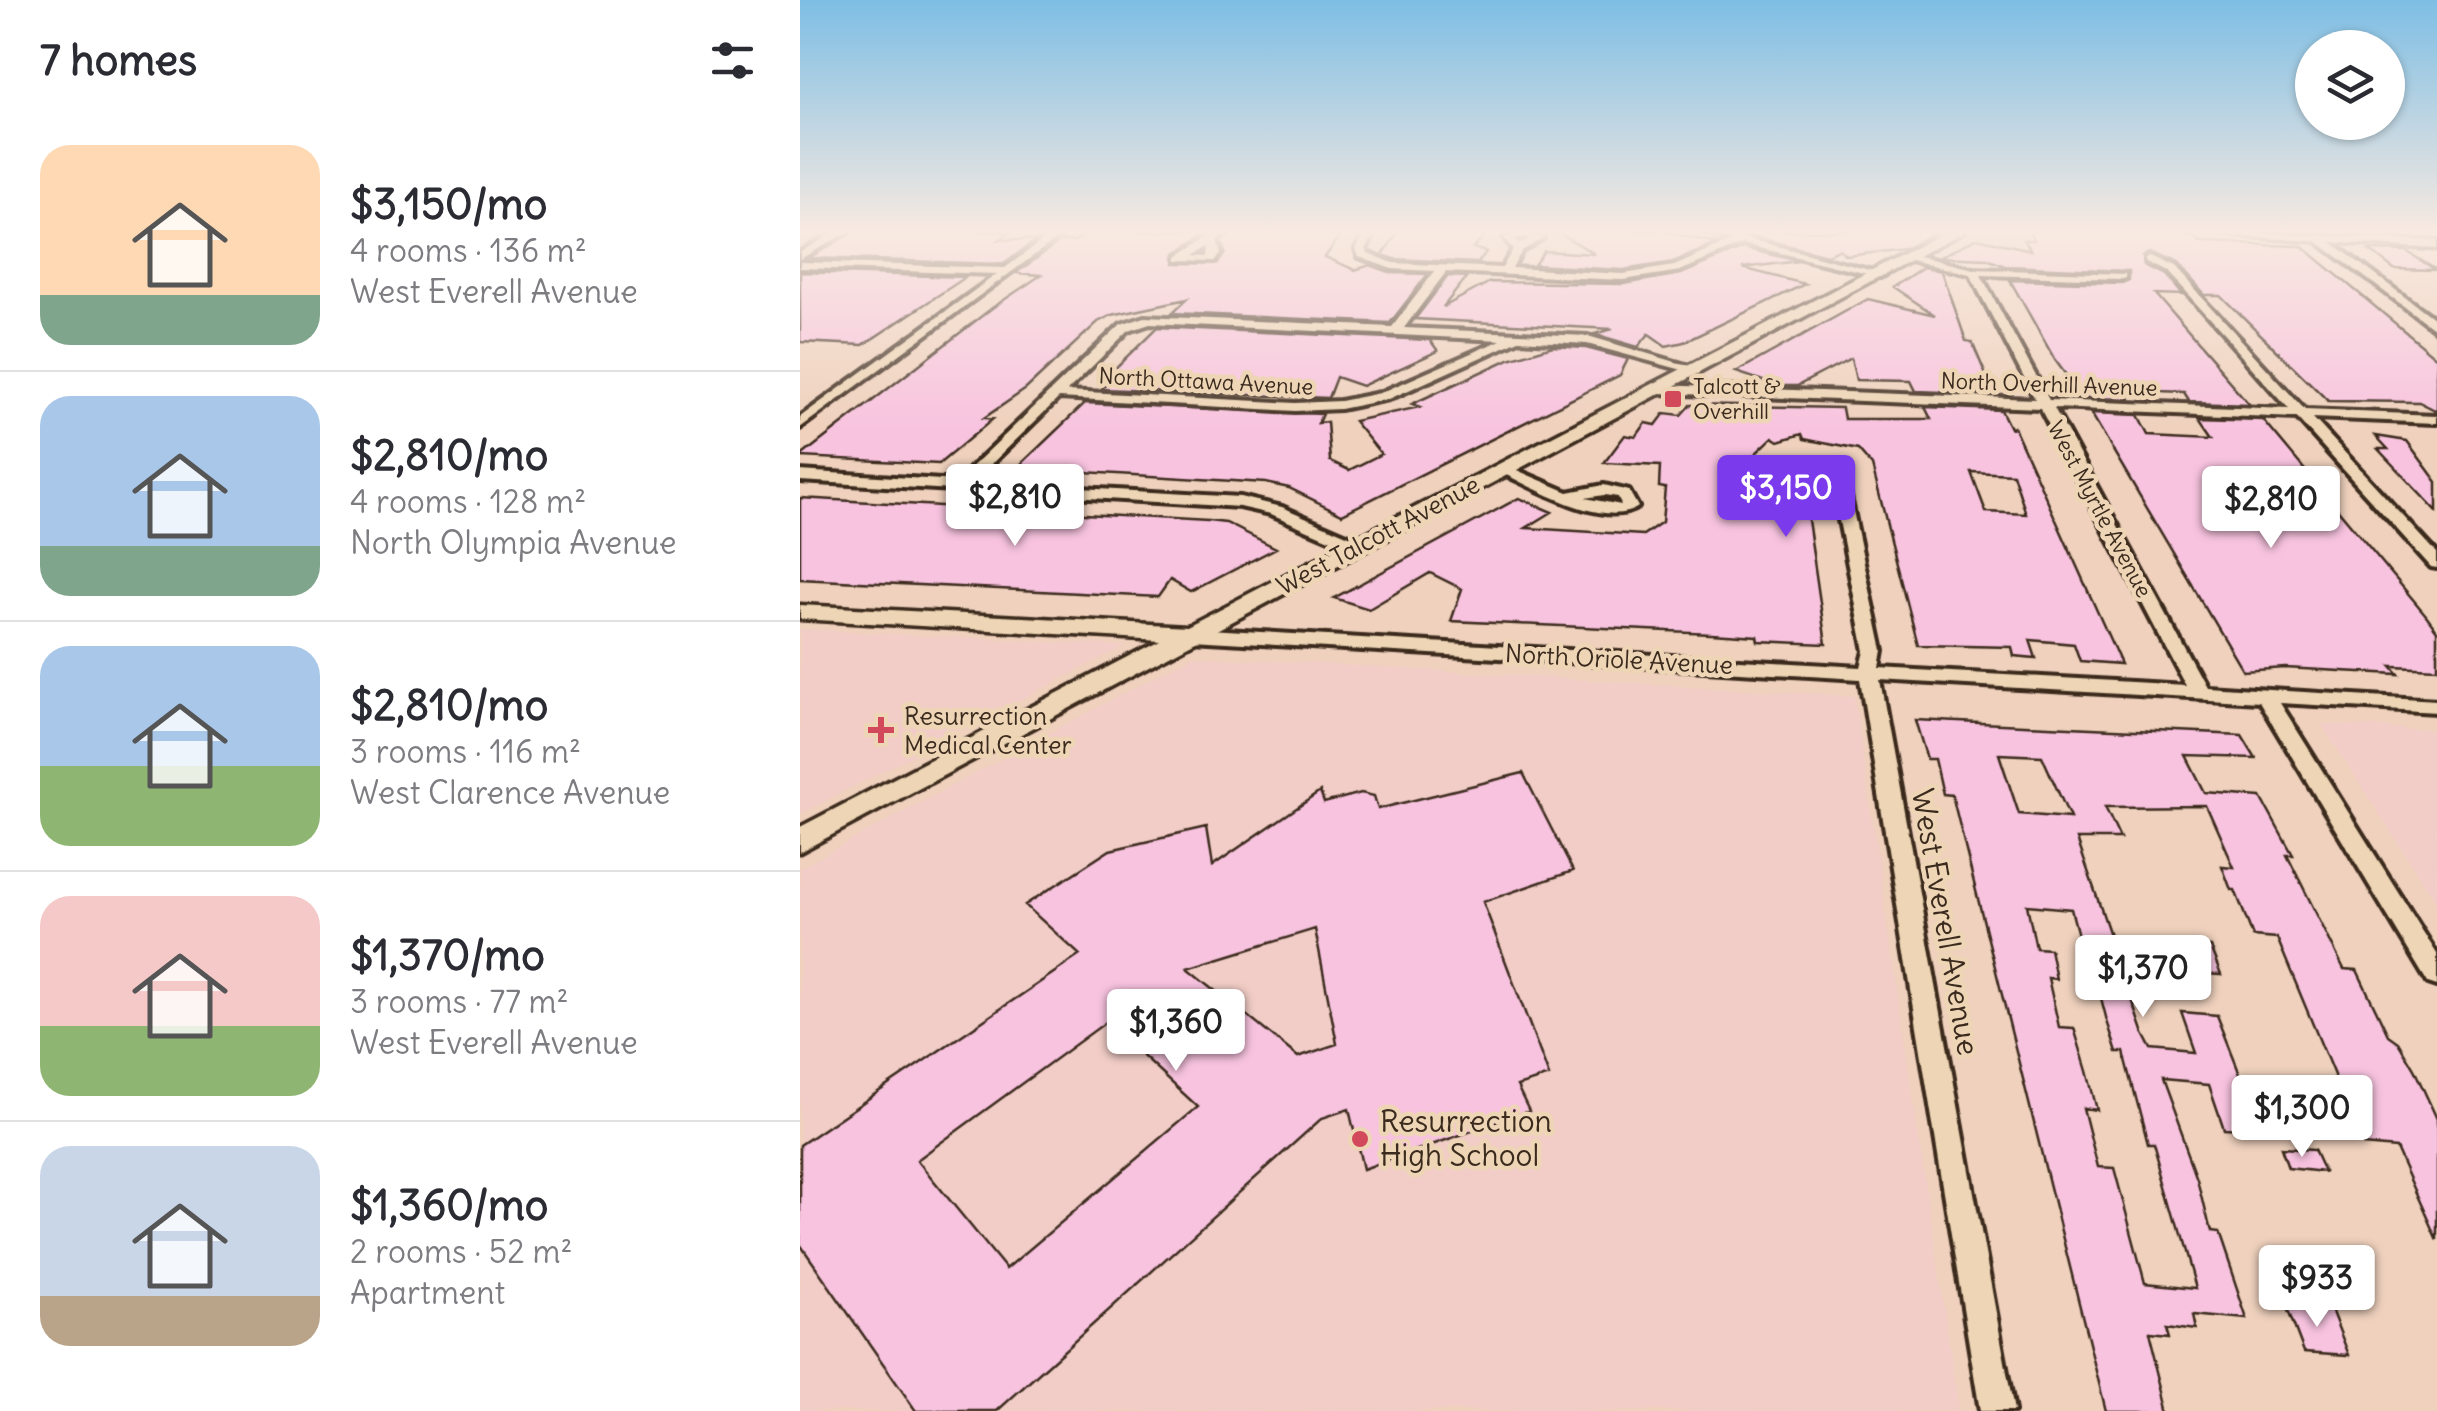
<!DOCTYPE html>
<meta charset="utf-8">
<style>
body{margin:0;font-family:Delius,sans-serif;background:#f7f7f7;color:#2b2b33;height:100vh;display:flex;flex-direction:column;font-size:38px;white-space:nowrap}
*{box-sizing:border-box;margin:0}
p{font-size:32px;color:#7c7c81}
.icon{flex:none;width:55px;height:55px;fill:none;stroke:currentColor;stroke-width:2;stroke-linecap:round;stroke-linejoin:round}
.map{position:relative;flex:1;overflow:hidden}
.side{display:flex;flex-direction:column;background:#fff;width:800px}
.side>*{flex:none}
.fabs{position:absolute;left:1495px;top:30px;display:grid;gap:20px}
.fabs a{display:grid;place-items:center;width:110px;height:110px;border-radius:50%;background:#fff;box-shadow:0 2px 8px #0004;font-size:50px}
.price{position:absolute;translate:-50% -85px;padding:0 22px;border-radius:10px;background:#fff;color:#222;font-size:32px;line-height:65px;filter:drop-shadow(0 2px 5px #0008)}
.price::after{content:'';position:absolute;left:50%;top:60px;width:30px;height:22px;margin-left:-15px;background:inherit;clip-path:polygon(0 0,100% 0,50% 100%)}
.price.active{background:#7c3aed;color:#fff}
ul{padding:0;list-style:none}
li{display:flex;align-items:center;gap:30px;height:250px;padding:0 40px}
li+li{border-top:2px solid #e1e1e2}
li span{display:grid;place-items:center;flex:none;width:280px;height:200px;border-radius:30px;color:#555}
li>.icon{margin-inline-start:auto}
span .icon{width:120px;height:120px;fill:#fffc;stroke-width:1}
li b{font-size:42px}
h2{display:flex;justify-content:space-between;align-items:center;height:120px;padding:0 40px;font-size:42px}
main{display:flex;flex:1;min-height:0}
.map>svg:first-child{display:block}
.built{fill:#f2cdc7}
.building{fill:#f8c3df;stroke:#3b2a1e;stroke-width:2.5;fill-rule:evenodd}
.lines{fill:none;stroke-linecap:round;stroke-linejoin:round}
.street-casing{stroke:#3b2a1e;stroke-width:8}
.secondary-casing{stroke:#3b2a1e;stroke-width:7}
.street{fill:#edd5b5;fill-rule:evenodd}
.secondary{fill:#edd5b5;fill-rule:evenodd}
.poi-dot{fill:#d1495b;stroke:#edd5b5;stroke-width:4}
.labels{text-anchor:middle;stroke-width:9;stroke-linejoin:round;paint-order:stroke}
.far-street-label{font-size:22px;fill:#3b2a1e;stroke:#edd5b5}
.far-poi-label{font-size:22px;fill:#3b2a1e;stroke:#edd5b5;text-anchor:start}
.street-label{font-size:25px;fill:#3b2a1e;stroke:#edd5b5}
.poi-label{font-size:25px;fill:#3b2a1e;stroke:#edd5b5;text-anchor:start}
.near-street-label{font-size:30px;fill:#3b2a1e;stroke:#edd5b5}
.near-poi-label{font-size:30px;fill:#3b2a1e;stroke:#edd5b5;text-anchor:start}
</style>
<main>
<section class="side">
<h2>7 homes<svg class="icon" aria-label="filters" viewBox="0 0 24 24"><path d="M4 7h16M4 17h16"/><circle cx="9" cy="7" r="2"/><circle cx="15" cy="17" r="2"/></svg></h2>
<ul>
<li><span style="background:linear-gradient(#ffd9b3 75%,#7fa58c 0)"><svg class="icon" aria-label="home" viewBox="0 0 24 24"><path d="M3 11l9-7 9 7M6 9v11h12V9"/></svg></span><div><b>$3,150/mo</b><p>4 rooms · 136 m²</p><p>West Everell Avenue</p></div></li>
<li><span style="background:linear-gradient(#a9c7e8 75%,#7fa58c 0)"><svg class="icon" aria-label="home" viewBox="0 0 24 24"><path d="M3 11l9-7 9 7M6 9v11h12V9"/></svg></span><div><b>$2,810/mo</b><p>4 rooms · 128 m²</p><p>North Olympia Avenue</p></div></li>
<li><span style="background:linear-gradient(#a9c7e8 60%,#8fb573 0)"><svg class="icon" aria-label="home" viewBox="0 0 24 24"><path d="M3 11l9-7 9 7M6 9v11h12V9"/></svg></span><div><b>$2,810/mo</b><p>3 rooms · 116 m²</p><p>West Clarence Avenue</p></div></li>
<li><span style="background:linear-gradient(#f6c9c9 65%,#8fb573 0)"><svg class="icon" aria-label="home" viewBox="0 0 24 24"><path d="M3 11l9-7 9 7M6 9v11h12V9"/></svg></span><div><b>$1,370/mo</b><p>3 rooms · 77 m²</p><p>West Everell Avenue</p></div></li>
<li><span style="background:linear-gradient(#c9d6e8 75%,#b9a48a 0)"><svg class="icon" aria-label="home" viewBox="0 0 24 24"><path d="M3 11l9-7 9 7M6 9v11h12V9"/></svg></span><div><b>$1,360/mo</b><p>2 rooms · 52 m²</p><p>Apartment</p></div></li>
</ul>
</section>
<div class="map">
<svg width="1637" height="1411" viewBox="0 0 1637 1411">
<rect width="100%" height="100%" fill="#efd1bd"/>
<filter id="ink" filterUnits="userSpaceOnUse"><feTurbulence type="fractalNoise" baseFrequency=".01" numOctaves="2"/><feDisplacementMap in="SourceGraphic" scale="20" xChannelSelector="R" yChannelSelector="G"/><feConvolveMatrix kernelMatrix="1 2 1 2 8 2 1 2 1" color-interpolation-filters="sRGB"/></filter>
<g filter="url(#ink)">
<path class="built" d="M0 629 325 646 0 814Z
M392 656 1054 696 1159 1411H0V868Z
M1521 724 1637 730V903Z"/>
<path class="building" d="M54 231 210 232 199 240H236L204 264 9 258Z
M409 231 376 253 375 263H418L425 253 421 242 434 231H544L525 257 555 270 570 265 592 273 628 274 590 323 372 313 387 299 312 315 298 322 226 389 184 418 193 419 139 464 0 457 192 308 241 275 216 273 260 241H275L289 232Z
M598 231 687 233 673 248 686 252 678 263 594 259 583 255Z
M756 231H863L917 244 873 262 823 270 734 265 744 251 795 254Z
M947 231H1138L1104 249 1047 256 1039 250 1027 255 943 234Z
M1229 231 1369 234 1396 238 1399 243 1502 246 1637 358V411L1619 402 1528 401 1421 295H1404L1377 265 1349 253 1343 256 1344 265 1364 275 1381 295 1354 294 1449 404 1389 402 1384 394 1333 392 1327 393 1330 399 1283 398 1255 360 1210 280 1322 283 1329 280V271L1205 266 1187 259 1140 257 1177 238 1231 250 1224 240H1234Z
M943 248 999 261 942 268 1005 284 884 342 866 346 849 334 838 347 794 334 813 329 615 319 648 276 667 277 643 307 690 282 824 284 881 274Z
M1569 250 1606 251 1636 270 1594 269Z
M1123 267 1142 271 1166 341 1172 342 1194 394 1116 391 1111 381 1056 380 1051 358 997 386H978L936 372 1068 299 1135 315 1093 287Z
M0 272 166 277 63 345 0 342Z
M357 327 630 340 638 351 562 386 536 377 528 398 301 389 310 381H302Z
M753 346 786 348 828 359 820 375 542 514 489 488 466 483 217 468 285 403 522 414 518 423 527 422 530 461 549 470 581 454 554 421 620 407 612 404 709 359Z
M890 405 1042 408 1044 419H1131L1125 407 1201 410 1210 428 1214 427 1321 664 1280 661 1274 644 1230 640 1236 658 1214 656 1212 647 1118 645 1072 466 1058 450 1004 439 1002 434 979 441 973 437 954 455V482L1003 485 1026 644 958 641 957 636 911 633 651 621 662 589 630 573 569 609 534 598 719 498 752 512 726 528 843 535 862 522 865 488 859 487 860 466 804 463 825 435 836 437 846 423 856 425 865 413 881 415ZM1171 472 1213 474 1226 514 1186 512Z
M1291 413 1339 415 1349 434 1413 437 1400 418 1463 420 1626 615 1637 630V668L1591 666 1598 674 1485 668 1443 671Z
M1576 436 1607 441 1637 482V512L1578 449H1588Z
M0 498 408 521 426 523 476 548 391 592 370 580 358 597 0 579Z
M1115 720 1442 735 1456 758 1387 756 1406 793 1461 797 1493 855H1487L1544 969 1557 970 1588 1035 1598 1042 1614 1069 1637 1119V1240L1596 1148 1563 1145 1477 938 1453 936 1435 890H1431L1422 866 1434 867 1407 806 1305 807 1320 839H1277L1344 1034 1352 1049 1396 1053 1382 1013 1417 1016 1462 1130 1424 1128 1409 1084 1361 1080 1397 1178 1410 1232 1418 1233 1447 1319 1394 1314 1397 1328 1367 1324 1370 1334 1350 1332 1370 1411H1306L1152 795 1143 794 1135 759H1127ZM1199 754 1242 756 1270 818 1219 814ZM1227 905 1271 909 1280 943 1287 944 1307 1021 1317 1052H1324L1348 1144H1354L1395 1288 1345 1283 1314 1168 1298 1167 1283 1108 1297 1110 1287 1071 1274 1028 1259 1027 1248 978 1256 979 1250 949 1236 948Z
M723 773 773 871 683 902 749 1076 717 1086 729 1111 563 1169 549 1109 522 1118 197 1411H116L0 1244V1145L280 955 225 905 310 850 406 828 412 866 520 792 524 803 561 793 574 796 578 809ZM515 929 537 1044 498 1057 388 968ZM306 1022 398 1107 206 1269 117 1160Z
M1370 944 1410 947 1421 974 1379 971Z
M1481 1148 1514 1150 1524 1172 1488 1168Z
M1486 1305 1530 1307 1549 1355 1504 1352Z"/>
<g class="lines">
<g class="street-casing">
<path id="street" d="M37 231H50L0 259V252Z
M255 231H267L0 428V417L197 274 0 268V262L205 268Z
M417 231H430L417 240 421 254 415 261 378 260V256ZM409 246 408 256 394 255Z
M566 231H576L566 249 568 253 593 263 702 268 713 249 704 238 722 231 743 238 722 251 712 268 823 274 874 266 932 241 899 231H918L1085 274 1080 277 943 244 880 271 823 280 646 272 604 328 788 336 903 370 897 374 787 344 719 340 589 399 540 409 495 411 259 398 173 482 440 497 482 507 563 542 565 546 557 551 471 514 440 507 0 481V471L157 481 321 324 345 316 592 327 635 271 592 269 559 257 556 249ZM724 237 729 239 719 244 715 239ZM350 323 701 340 580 393 540 401 495 403 267 391 329 330Z
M1514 235H1522L1637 321V331L1514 239Z
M1110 254 1174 269 1326 274V278L1322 279 1181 275 1249 400 1489 409 1366 272 1346 262V258L1350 257 1374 268 1505 410 1637 415V423L1513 418 1637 553V568L1631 567 1497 418 1254 408 1405 686 1637 700V712L1480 703 1637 954V986L1628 983 1459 702 1080 680 1214 1411H1180L1060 679 391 640 382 634 391 628 1061 667 1065 651 1031 480 1005 466V460L1010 459 1046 478 1083 651 1080 668 1385 685 1240 408 859 393 852 389 859 385 1235 399 1170 274 1106 259 1105 257Z
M705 465 768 492 804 485 829 491 838 507C805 530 733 487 700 472V466ZM804 495 818 497 821 505 785 498Z"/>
</g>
<g class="secondary-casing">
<path id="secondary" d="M1147 231H1165L0 852V827L360 640 0 619V605L387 626Z
M1416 231 1637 241V249L1423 235Z"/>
</g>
<use href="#street" class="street"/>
<use href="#secondary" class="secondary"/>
</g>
</g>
<linearGradient id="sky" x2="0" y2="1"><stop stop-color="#7ebee4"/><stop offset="0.54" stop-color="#f8eae1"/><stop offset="1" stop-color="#f8eae1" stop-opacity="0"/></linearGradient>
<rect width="1637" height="429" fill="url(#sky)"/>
<g class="poi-dot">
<rect x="863" y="389" width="20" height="20" rx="5"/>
<path d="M76 715h10v10h10v10h-10v10h-10v-10h-10v-10h10z"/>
<circle cx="560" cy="1139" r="10"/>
</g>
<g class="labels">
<g class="far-street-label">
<text transform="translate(406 381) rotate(3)" y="8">North Ottawa Avenue</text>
<text transform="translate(1249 384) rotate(2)" y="8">North Overhill Avenue</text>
<text transform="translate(1300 509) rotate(62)" y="8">West Myrtle Avenue</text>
</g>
<g class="far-poi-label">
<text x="893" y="394">Talcott &amp;<tspan x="893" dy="25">Overhill</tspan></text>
</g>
<g class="street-label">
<text transform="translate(578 535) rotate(-28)" y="9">West Talcott Avenue</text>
<text transform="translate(819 659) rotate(3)" y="9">North Oriole Avenue</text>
</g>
<g class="poi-label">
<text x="104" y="725">Resurrection<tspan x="104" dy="29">Medical Center</tspan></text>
</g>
<g class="near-street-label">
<text transform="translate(1145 922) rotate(80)" y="10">West Everell Avenue</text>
</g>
<g class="near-poi-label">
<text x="580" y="1132">Resurrection<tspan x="580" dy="34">High School</tspan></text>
</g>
</g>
</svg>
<div class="fabs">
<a><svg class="icon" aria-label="layers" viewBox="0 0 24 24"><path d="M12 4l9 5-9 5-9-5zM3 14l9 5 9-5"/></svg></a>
</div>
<b class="price active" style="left:986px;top:540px">$3,150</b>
<b class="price" style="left:215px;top:549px">$2,810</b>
<b class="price" style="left:1471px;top:551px">$2,810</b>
<b class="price" style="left:1343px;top:1020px">$1,370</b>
<b class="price" style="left:376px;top:1074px">$1,360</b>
<b class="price" style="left:1502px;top:1160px">$1,300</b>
<b class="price" style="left:1517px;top:1330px">$933</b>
</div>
</main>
